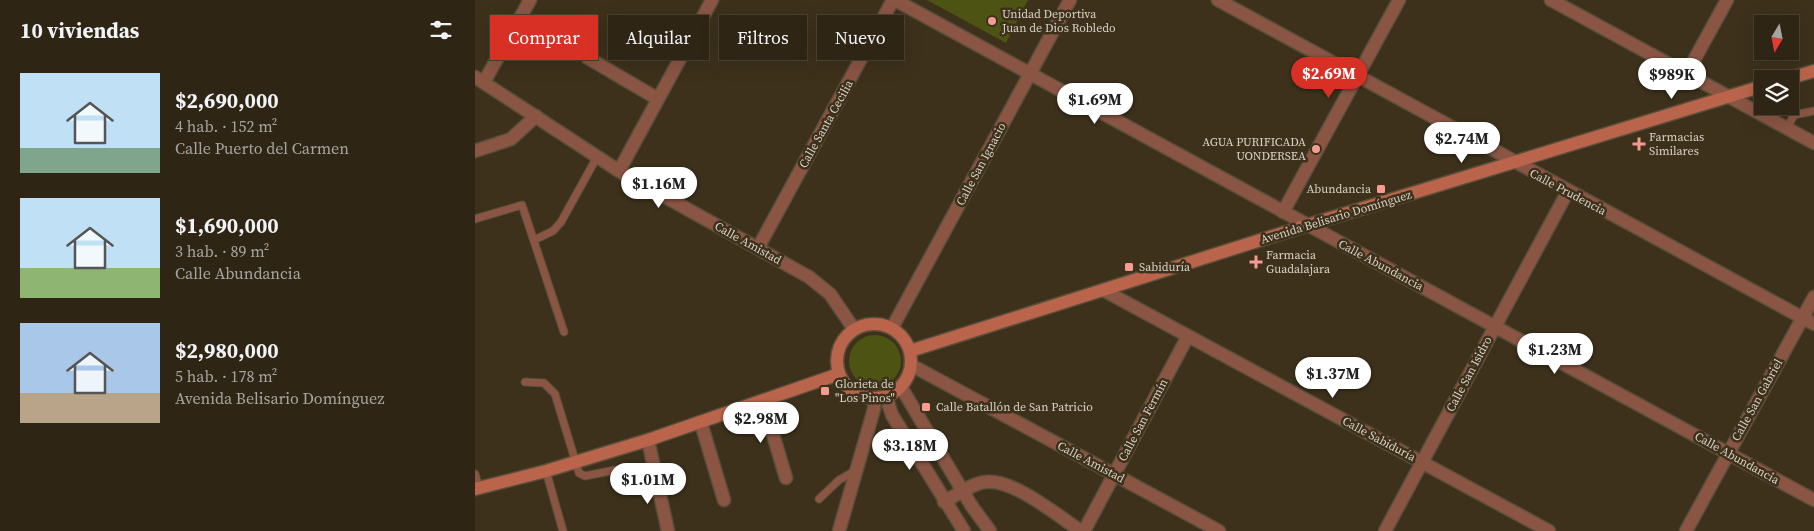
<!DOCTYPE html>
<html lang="es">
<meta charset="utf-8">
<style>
body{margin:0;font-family:"Source Serif 4",serif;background:#362d1e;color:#f1f3f6;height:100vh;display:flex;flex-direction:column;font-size:19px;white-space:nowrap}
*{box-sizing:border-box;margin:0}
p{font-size:16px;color:#a7a5a0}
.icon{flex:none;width:28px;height:28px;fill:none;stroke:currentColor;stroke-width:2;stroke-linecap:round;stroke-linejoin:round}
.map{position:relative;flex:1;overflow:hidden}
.sheet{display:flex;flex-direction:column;background:#2e2515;width:475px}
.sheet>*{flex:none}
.top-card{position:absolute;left:15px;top:15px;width:475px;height:45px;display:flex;gap:10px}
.needle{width:32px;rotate:190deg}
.buttons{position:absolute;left:1279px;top:15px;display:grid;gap:10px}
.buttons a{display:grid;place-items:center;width:45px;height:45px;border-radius:0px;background:#2e2515;box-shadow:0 5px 20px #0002,0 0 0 1px #494234;font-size:25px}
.price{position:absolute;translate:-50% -42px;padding:0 11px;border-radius:18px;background:#fff;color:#222;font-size:16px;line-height:32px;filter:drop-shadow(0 1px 2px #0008)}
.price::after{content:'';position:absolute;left:50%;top:30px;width:15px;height:11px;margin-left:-8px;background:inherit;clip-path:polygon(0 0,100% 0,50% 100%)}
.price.selected{background:#d93025;color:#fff}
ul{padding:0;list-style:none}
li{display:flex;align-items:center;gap:15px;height:125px;padding:0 20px}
li span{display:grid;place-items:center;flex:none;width:140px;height:100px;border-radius:0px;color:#555}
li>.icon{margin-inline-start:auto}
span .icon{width:60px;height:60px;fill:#fffc;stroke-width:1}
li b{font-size:21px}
h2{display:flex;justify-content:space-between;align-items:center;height:60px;padding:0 20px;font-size:21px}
.chip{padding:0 18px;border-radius:0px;background:#2e2515;box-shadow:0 5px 20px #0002,0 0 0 1px #494234;font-size:18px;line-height:45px}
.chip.selected{background:#d93025;color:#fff}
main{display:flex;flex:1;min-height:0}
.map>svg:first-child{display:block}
.green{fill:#4d5312}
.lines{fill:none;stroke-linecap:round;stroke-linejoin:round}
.service-casing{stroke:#594e3a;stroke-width:9}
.minor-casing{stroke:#594e3a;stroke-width:15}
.tertiary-casing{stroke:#594e3a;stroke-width:15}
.secondary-casing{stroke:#594e3a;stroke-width:15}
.service{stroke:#8b5544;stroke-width:7}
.minor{stroke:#8b5544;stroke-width:12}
.tertiary{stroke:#8b5544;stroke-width:12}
.secondary{stroke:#ba654b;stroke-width:12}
.poi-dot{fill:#f59c92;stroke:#3d311c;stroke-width:2}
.labels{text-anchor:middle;stroke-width:5;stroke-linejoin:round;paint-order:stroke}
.poi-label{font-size:12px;fill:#d9d1c5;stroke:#3d311c;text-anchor:start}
.street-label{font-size:12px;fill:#d9d1c5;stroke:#3d311c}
</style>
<main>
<section class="sheet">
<h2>10 viviendas<svg class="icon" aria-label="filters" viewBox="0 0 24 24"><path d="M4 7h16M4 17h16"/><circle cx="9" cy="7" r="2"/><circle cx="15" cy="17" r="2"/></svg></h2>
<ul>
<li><span style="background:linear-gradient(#bfe0f5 75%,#7fa58c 0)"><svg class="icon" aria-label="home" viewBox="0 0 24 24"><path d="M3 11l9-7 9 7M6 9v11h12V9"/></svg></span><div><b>$2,690,000</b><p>4 hab. · 152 m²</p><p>Calle Puerto del Carmen</p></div></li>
<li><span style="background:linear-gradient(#bfe0f5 70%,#8fb573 0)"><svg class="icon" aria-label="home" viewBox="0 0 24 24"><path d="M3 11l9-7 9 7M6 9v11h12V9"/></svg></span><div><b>$1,690,000</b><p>3 hab. · 89 m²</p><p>Calle Abundancia</p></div></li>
<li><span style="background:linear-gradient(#a9c7e8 70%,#b9a48a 0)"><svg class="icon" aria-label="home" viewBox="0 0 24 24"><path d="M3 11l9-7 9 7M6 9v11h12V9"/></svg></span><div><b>$2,980,000</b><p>5 hab. · 178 m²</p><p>Avenida Belisario Domínguez</p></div></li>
</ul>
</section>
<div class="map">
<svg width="1339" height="531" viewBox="0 0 1339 531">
<rect width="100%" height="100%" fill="#3d311c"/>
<path class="green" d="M452 0H553L531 43Z
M374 361a26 26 0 1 1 52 0a26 26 0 1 1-52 0Z"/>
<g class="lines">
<g class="service-casing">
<path id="service" d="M1319 115 1339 111
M1312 128 1319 115 1315 98
M0 219 47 205 89 332
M59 240 78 231 86 222 122 157
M50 382 69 383 80 394 104 473 110 476 140 470
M71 471 88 531
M0 474 4 488
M344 499 364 480 380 471"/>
</g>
<g class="minor-casing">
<path id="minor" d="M743 0 1339 324
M113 58 183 99
M1212 73 1252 0
M0 77 144 171 334 277 355 294 379 329
M9 82 55 0
M0 151 36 139 61 116
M144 171 237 0
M808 212 924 0
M833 225 1339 500
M283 248 418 0
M628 290 1074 531
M436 365 744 531
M426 387 496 505 515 531
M411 396 417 415 489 531
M288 401 311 478
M226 423 249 500
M173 440 193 531
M469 502C482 495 497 483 511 482 539 479 583 516 606 531
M364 531 399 409 400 398
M609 531 713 336
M910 531 1093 191
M1211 531 1339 297"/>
</g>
<g class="tertiary-casing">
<path id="tertiary" d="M420 0 833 225
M1076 0 1339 143
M417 328 595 0"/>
</g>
<g class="secondary-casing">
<path id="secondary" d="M1312 79 1339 71
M362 361a37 37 0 1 1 74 0a37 37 0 1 1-74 0Z
M435 351 833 225 1288 86
M0 489 71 471 173 440 364 374"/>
</g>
<use href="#service" class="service"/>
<use href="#minor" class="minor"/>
<use href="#tertiary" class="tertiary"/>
<use href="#secondary" class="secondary"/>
</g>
<g class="poi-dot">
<circle cx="517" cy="21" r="5"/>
<path d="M1161.5 136.5h5v5h5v5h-5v5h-5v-5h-5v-5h5z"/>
<circle cx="841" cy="149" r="5"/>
<rect x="901" y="184" width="10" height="10" rx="2.5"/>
<path d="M778.5 254.5h5v5h5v5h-5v5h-5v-5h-5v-5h5z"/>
<rect x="649" y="262" width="10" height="10" rx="2.5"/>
<rect x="345" y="386" width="10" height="10" rx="2.5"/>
<rect x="446" y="402" width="10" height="10" rx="2.5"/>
</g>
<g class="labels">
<g class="poi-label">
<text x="527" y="18">Unidad Deportiva<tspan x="527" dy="14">Juan de Dios Robledo</tspan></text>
<text x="1174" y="141">Farmacias<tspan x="1174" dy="14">Similares</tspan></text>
<text x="831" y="146" text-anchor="end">AGUA PURIFICADA<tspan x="831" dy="14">UONDERSEA</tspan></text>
<text x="896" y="193" text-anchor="end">Abundancia</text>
<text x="791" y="259">Farmacia<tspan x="791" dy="14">Guadalajara</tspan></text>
<text x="664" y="271">Sabiduría</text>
<text x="360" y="388">Glorieta de<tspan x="360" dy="14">"Los Pinos"</tspan></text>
<text x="461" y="411">Calle Batallón de San Patricio</text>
</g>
<g class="street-label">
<text transform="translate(351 124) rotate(-61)" y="4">Calle Santa Cecilia</text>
<text transform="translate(506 164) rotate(-62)" y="4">Calle San Ignacio</text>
<text transform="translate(1093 192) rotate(28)" y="4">Calle Prudencia</text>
<text transform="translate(861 217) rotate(-17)" y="4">Avenida Belisario Domínguez</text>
<text transform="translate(273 243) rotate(29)" y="4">Calle Amistad</text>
<text transform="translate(906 265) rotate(28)" y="4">Calle Abundancia</text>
<text transform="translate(994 374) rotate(-62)" y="4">Calle San Isidro</text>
<text transform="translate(1282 400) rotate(-61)" y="4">Calle San Gabriel</text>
<text transform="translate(668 420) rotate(-62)" y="4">Calle San Fermín</text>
<text transform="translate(904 439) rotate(28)" y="4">Calle Sabiduría</text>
<text transform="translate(1262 458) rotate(29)" y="4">Calle Abundancia</text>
<text transform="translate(616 462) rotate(28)" y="4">Calle Amistad</text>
</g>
</g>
</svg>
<div class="buttons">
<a><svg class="needle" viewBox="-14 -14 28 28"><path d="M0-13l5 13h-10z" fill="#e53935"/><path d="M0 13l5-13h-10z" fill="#a7a5a0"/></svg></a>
<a><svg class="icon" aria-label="layers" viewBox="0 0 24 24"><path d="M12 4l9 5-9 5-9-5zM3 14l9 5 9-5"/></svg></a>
</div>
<b class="price selected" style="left:854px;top:99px">$2.69M</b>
<b class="price" style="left:1197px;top:100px">$989K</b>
<b class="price" style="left:620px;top:125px">$1.69M</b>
<b class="price" style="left:987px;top:164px">$2.74M</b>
<b class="price" style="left:184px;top:209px">$1.16M</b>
<b class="price" style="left:1080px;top:375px">$1.23M</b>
<b class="price" style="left:858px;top:399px">$1.37M</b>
<b class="price" style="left:286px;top:444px">$2.98M</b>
<b class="price" style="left:435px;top:471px">$3.18M</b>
<b class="price" style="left:173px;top:505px">$1.01M</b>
<div class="top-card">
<a class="chip selected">Comprar</a>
<a class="chip">Alquilar</a>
<a class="chip">Filtros</a>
<a class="chip">Nuevo</a>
</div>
</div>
</main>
